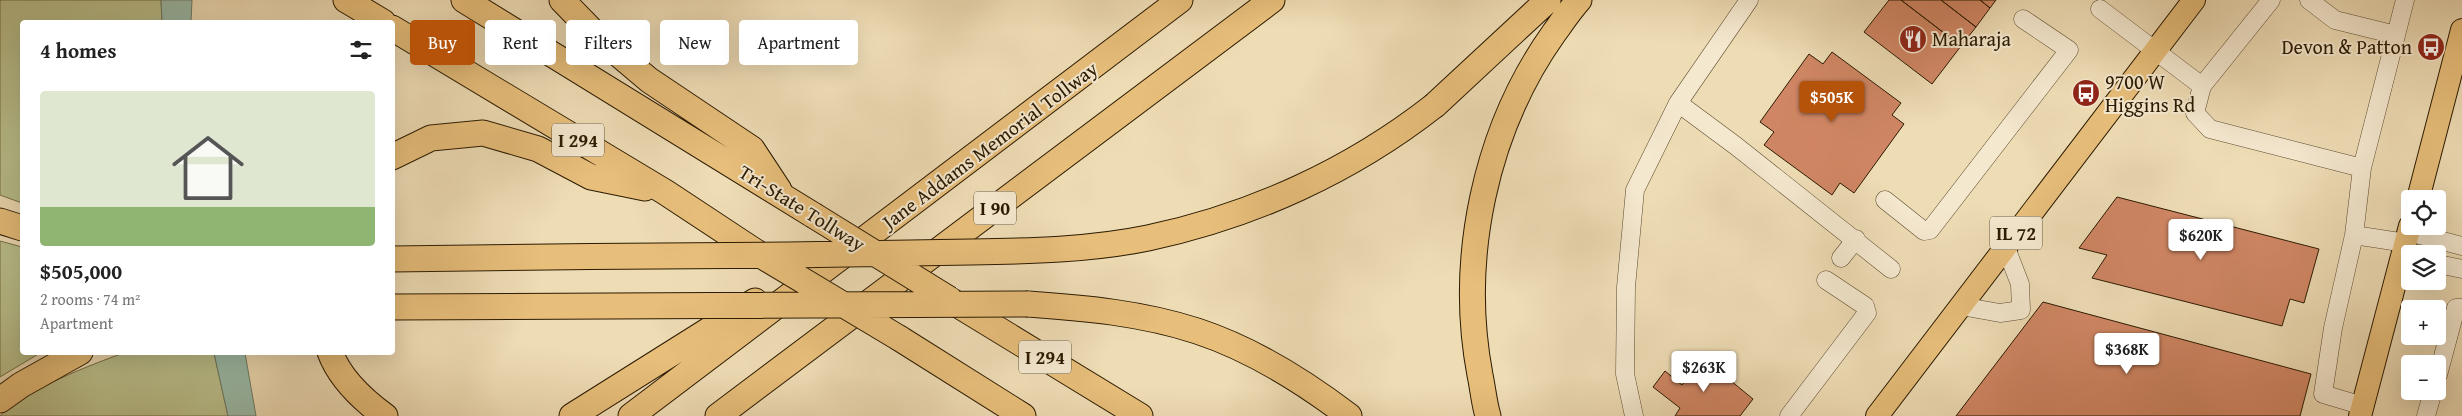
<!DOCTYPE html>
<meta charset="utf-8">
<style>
body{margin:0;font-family:"Gentium Book Plus",serif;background:#f2f2f2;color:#222;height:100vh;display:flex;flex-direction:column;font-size:19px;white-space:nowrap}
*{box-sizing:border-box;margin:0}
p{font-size:16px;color:#767676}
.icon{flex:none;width:28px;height:28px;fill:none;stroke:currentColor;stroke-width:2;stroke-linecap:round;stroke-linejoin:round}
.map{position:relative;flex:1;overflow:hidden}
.panel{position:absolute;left:20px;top:20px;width:375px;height:335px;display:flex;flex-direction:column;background:#fff;border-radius:5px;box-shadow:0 5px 20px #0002}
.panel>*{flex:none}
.guide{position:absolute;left:410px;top:20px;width:475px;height:45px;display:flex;gap:10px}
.tools{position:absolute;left:2401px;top:190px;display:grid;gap:10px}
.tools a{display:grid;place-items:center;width:45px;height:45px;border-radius:5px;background:#fff;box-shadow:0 5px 20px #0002;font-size:25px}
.price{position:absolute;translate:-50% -42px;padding:0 11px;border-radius:5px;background:#fff;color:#222;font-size:16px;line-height:32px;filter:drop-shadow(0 1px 2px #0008)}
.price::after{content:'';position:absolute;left:50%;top:30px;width:15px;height:11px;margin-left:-8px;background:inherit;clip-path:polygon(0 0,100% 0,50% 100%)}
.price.on{background:#b45309;color:#fff}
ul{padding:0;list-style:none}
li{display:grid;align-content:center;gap:10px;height:265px;padding:0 20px}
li+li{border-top:1px solid #e0e0e0}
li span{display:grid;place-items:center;height:155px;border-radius:5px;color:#555}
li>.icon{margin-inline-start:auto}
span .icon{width:90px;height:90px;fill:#fffc;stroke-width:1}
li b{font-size:21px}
h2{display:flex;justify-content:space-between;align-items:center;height:60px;padding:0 20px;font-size:21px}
.chip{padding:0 18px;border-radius:5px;background:#fff;box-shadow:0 5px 20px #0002;font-size:18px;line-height:45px}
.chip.on{background:#b45309;color:#fff}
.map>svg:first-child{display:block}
.green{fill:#b9c08d;stroke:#726d47}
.water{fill:#99bcab;stroke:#6d7b67}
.building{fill:#d08664;stroke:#2b1a01}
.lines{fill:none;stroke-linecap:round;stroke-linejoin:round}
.minor-casing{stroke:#5c4a2e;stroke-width:19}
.major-casing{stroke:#2b1a01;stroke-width:24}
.highway-casing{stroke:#2b1a01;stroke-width:27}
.minor{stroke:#f4e8cf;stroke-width:18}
.major{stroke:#e7be7a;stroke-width:22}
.highway{stroke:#e7be7a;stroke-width:25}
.highway-bridge-casing{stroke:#2b1a01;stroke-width:27;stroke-linecap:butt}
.highway-bridge{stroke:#e7be7a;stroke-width:25}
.labels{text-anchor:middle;stroke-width:4;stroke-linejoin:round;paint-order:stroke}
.shield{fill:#f4e8cf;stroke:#67583f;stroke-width:1}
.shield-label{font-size:19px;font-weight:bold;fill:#2b1a01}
.poi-label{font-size:20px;fill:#2b1a01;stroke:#f4e8cf;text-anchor:start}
.street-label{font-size:20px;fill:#2b1a01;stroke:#f4e8cf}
</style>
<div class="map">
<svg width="2462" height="416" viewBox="0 0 2462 416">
<rect width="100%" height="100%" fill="#eedcb5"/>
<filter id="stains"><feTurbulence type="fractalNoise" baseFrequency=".004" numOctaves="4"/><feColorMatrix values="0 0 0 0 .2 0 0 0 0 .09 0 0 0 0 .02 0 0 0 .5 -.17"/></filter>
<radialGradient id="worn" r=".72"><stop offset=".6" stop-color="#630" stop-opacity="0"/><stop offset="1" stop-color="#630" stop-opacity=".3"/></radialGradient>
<path class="green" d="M0 0H161L162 22H22V203L0 195Z
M0 241 22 247V352L40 353 0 377Z
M126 352 214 353 228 416H0C29 388 88 366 126 352Z"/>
<path class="water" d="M161 0H192L191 22H162Z
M214 353H245L256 416H228Z"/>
<path class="building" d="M1889 0H1901L1961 46 1932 84 1864 32Z
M1901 0H1941L1976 27 1961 46Z
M1941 0H1980L1990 8 1976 27Z
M1980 0H1996L1990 8Z
M1832 52 1901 103 1892 115 1904 124 1854 193 1840 183 1832 195 1764 145 1774 132 1760 122 1809 54 1823 64Z
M2117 197 2319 249 2304 303 2290 299 2282 326 2092 278 2107 255 2079 248Z
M2043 302 2311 374 2300 416H1956Z
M1703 358 1753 399 1740 416H1675L1680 408 1653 387 1665 371 1682 385Z"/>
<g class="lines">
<g class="minor-casing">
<path id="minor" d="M2271 0 2202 86 2195 113 2210 129 2362 168
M2309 0 2335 20 2396 35
M2405 0 2362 168 2354 235 2406 243
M2100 9 2202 86
M1678 103 1736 146 1891 269
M1885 200 1924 231 1930 230 2069 50 2023 19
M2409 232 2462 246
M2354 235 2333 328 2323 394 2363 406
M1841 258 1856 239
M2438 264 2462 269
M1961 306 2000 313 2021 310 2020 284 2006 248
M2438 375 2456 308H2462
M1634 416 1625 374 1626 287 1635 190 1678 103 1749 0
M1789 416 1867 313 1865 306 1826 280
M2426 416 2433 391"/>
</g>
<g class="major-casing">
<path id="major" d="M2418 199 2462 30
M1877 416 2194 0
M2360 416 2410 226"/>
</g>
<g class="highway-casing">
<path id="highway" d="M346 0 383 22
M464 0 813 215
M562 0 597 36 649 80 752 149 779 190
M392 28 665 192 762 256
M1435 105 1548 0
M392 157 431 138 483 133 538 149 591 177 645 188
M0 221 22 228
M950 300 1140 416
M1028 304C1085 308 1142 313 1197 331 1252 349 1303 381 1349 416
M899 338 1023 416
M330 352C340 379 363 400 385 416
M0 400 21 385 80 352
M572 416 755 301
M631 416 1180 0
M718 416 1272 0
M1488 416C1484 403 1483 389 1480 375 1458 259 1485 130 1554 33 1562 22 1570 10 1579 0"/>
</g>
<use href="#minor" class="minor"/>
<use href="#major" class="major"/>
<use href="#highway" class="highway"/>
<g class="highway-bridge-casing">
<path id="highway-bridge" d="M813 215 949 299
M762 256 899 338
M392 259C524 257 655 256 787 255 848 254 909 253 971 252 1030 251 1090 250 1148 238 1252 216 1351 171 1435 105
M392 307 1028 304"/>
</g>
<use href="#highway-bridge" class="highway-bridge"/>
</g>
<defs>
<g id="restaurant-disc" transform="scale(1.4375)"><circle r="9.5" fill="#8f2418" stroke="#f4e8cf"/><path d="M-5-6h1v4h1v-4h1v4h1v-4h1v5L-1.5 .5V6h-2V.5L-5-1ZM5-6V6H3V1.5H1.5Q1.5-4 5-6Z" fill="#fff"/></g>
<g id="bus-disc" transform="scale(1.4375)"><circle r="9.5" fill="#8f2418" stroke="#f4e8cf"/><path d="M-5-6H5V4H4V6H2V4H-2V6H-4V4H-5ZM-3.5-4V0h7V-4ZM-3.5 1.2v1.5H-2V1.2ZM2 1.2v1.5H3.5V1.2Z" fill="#fff"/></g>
</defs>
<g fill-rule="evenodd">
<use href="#restaurant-disc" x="1913" y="39"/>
<use href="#bus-disc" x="2431" y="47"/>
<use href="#bus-disc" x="2086" y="93"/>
</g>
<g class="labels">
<g class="shield">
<rect x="552" y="123.5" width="52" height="33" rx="4"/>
<rect x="974" y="191.5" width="42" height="33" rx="4"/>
<rect x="1990" y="216.5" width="52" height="33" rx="4"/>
<rect x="1019" y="340.5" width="52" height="33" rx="4"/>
</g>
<g class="shield-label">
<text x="578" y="147">I 294</text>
<text x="995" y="215">I 90</text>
<text x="2016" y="240">IL 72</text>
<text x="1045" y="364">I 294</text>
</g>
<g class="poi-label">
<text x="1932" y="46">Maharaja</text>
<text x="2412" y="54" text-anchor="end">Devon &amp; Patton</text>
<text x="2105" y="89">9700 W<tspan x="2105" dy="23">Higgins Rd</tspan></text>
</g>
<g class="street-label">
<text transform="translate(990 145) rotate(-37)" y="7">Jane Addams Memorial Tollway</text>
<text transform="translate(802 208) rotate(32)" y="7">Tri-State Tollway</text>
</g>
</g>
<rect width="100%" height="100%" filter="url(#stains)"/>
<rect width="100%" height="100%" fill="url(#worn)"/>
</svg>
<div class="tools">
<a><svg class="icon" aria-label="locate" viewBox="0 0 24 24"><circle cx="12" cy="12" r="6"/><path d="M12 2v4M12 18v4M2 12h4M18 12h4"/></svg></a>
<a><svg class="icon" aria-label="layers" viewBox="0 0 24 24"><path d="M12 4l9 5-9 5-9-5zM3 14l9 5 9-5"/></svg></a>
<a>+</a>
<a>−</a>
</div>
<b class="price on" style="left:1832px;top:123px">$505K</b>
<b class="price" style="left:2201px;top:261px">$620K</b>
<b class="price" style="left:2127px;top:375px">$368K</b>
<b class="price" style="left:1704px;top:393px">$263K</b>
<div class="guide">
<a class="chip on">Buy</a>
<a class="chip">Rent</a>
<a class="chip">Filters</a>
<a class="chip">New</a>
<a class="chip">Apartment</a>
</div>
<section class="panel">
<h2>4 homes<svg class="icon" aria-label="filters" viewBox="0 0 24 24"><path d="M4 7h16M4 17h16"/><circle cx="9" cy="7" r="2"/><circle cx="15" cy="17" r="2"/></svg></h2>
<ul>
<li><span style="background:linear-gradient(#dfe7d0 75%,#8fb573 0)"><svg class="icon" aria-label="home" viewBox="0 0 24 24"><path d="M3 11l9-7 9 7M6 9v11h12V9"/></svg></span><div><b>$505,000</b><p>2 rooms · 74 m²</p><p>Apartment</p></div></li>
</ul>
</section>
</div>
